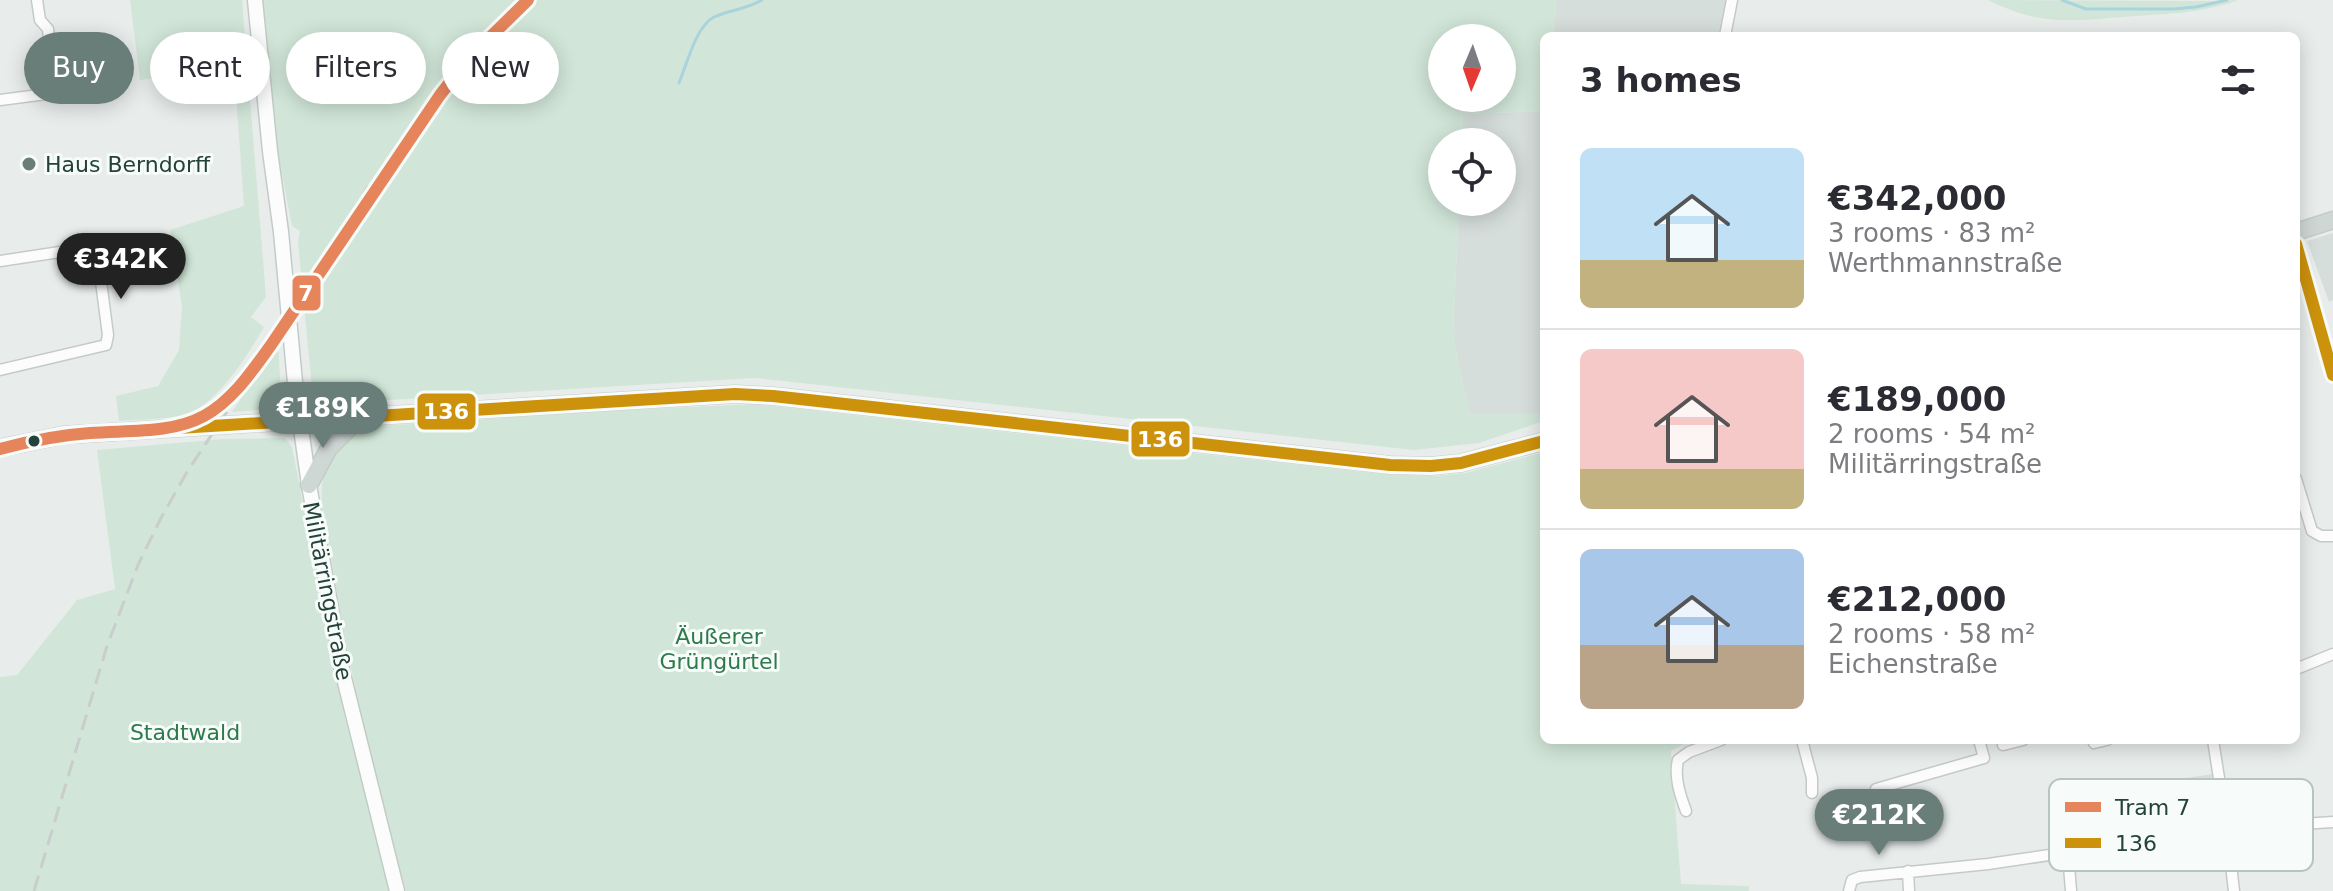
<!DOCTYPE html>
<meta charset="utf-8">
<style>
body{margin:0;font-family:"DejaVu Sans",sans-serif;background:#f7f7f7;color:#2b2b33;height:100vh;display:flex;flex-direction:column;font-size:30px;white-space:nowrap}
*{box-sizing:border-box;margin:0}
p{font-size:26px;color:#7c7c81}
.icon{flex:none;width:44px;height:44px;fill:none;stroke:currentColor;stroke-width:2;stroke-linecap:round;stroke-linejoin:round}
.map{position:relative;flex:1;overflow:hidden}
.side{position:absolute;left:1540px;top:32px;width:760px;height:712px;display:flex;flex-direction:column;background:#fff;border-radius:12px;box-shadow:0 4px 20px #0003}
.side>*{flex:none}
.hud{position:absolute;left:24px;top:32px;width:760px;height:72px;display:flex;gap:16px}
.needle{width:52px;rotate:182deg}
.buttons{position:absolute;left:1428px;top:24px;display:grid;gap:16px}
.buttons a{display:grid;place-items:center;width:88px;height:88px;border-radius:50%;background:#fff;box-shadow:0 4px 20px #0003;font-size:40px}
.price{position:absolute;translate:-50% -68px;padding:0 18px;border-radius:28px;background:#697e78;color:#fff;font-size:26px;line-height:52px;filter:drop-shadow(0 2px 4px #0008)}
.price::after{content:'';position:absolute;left:50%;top:48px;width:24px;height:18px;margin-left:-12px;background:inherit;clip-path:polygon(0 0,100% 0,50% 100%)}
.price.selected{background:#222;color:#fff}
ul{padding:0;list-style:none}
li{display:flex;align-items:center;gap:24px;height:200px;padding:0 40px}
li+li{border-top:2px solid #e1e1e2}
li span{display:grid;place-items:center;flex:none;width:224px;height:160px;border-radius:12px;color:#555}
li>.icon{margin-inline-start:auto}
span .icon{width:96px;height:96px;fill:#fffc;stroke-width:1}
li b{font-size:34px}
h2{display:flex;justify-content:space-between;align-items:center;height:96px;padding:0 40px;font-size:34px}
.pill{padding:0 28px;border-radius:36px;background:#fff;box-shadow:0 4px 20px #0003;font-size:28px;line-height:72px}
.pill.selected{background:#697e78;color:#fff}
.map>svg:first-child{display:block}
.built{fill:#d6dedb}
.green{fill:#d1e6d8;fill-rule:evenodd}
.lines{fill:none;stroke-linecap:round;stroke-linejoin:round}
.stream{stroke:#a9d4db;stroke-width:3}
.street-casing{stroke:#c5cac8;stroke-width:13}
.secondary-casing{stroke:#c3cbc8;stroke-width:17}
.primary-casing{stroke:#c3ccc9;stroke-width:19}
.street{stroke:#fcfcfc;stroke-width:10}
.secondary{stroke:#fcfcfc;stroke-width:14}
.primary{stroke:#cfd7d5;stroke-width:16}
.rail{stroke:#c9cdcc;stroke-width:3;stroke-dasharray:16 8;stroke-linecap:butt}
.bus-1-casing{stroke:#f7fbf9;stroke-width:18}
.bus-1{stroke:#cd920c;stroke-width:12}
.tram-1-casing{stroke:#f7fbf9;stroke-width:18}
.tram-1{stroke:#e6855c;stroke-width:12}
.poi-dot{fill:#697e78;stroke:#f7fbf9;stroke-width:3}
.bus-dot{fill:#24423a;stroke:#f7fbf9;stroke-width:3}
.labels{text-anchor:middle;stroke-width:6;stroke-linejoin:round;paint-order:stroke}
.poi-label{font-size:22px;fill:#24423a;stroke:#f7fbf9;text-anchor:start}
.street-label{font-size:22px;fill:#24423a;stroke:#f7fbf9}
.park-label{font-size:22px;fill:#2d7a4b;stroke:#f7fbf9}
.key{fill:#f7fbf9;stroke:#b8c4c0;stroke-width:2}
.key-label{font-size:22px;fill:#24423a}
.line-badge{stroke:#f7fbf9;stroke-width:3}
.badge-label{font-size:22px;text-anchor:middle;font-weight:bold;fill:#fff}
</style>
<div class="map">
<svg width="2333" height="891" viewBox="0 0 2333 891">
<rect width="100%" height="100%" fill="#e8edeb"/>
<path class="built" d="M1556 0H1729L1721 36H1553Z
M1544 111V414H1469L1453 337 1459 202H1502V142H1461L1463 114Z
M2333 233V300L2329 302 2307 241Z
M2213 774 2218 820 2217 824 2213 826 2141 837 2134 786Z"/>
<path class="green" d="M130 0H242L266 297 251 317 264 327C247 356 217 406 183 415 165 420 138 419 119 421L116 396 158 386 179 350 182 307 170 230 244 206 234 67 140 80Z
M262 0H1556L1553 36H1544V111L1463 114 1461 142H1442V202H1459L1453 337 1469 413 1544 414V421L1479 443 1414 450 754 378 323 404 317 401 312 389 298 242 300 231 292 226 277 148ZM1442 38H1502V98H1442Z
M1988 0 2207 1 2238 0C2201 14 2161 14 2122 17 2097 19 2072 22 2047 19 2026 17 2007 9 1988 0Z
M278 342 281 395 269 406 260 410 232 412Z
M755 404 1381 474 1435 476 1466 473 1544 452V740H1691L1671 751 1681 884 1749 886V891H406C376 782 349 674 332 563 327 534 317 501 324 472 329 451 343 435 362 427L626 410Z
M285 438 292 447 346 722 391 891H0V677L17 675 77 600 115 589 97 450 223 439Z"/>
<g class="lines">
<path class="stream" d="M2062 0 2086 9H2173L2196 7 2227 0
M679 83C687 64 696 26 714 17 730 10 747 9 762 0"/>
<g class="street-casing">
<path id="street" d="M1725 36 1732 0
M48 56 96 50 104 45
M0 100 54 93 47 60 50 49 48 29 40 20 37 0
M0 261 93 247 97 251 108 335 106 345 0 370
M2296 479 2312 531 2321 536H2333
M2296 669 2333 654
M1802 740 1812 778V793
M2093 740 2094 743 2107 740
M2213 740 2227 829 2234 891
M2003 745 2023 740
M1876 789 1984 758 1979 740
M1686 811C1680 795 1674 777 1678 760L1689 752 1721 740
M2068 853 2071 891
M1908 871 1909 891
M1849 891 1852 880 1860 877 1988 864 2227 829 2333 822"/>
</g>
<g class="secondary-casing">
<path id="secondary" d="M255 0 270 151 281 232 296 393 309 485 342 670 397 891
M2296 244 2333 375"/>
</g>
<g class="primary-casing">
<path id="primary" d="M2296 232 2333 220
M0 448 64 435 735 394 773 396 1390 465 1431 466 1461 463 1544 441
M309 485 329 448 361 416"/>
</g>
<use href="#street" class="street"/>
<use href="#secondary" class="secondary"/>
<use href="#primary" class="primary"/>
<path class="rail" d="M316 277 368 186
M34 891 107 646 138 565 161 518 187 472 271 345"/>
<g class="bus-1-casing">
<path id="bus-1" d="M2296 244 2333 375
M0 448 64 435 735 394 773 396 1390 465 1431 466 1461 463 1544 441"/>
</g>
<use href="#bus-1" class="bus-1"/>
<g class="tram-1-casing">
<path id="tram-1" d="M0 449C30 441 60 435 90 433 127 430 171 434 204 416 233 400 252 371 271 345L440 95 470 57 528 0"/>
</g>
<use href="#tram-1" class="tram-1"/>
</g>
<circle class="poi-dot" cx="29" cy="164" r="8"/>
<circle class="bus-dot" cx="34" cy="441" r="7"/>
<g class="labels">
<g class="poi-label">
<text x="45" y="172">Haus Berndorff</text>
</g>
<g class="street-label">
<text transform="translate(328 591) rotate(79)" y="8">Militärringstraße</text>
</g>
<g class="park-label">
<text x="719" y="644">Äußerer<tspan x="719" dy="25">Grüngürtel</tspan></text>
<text x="185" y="740">Stadtwald</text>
</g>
</g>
<rect x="2049" y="779" width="264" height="92" rx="12" class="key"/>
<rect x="2065" y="802" width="36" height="10" fill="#e6855c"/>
<rect x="2065" y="838" width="36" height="10" fill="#cd920c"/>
<g class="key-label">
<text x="2115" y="815">Tram 7</text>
<text x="2115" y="851">136</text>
</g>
<g class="line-badge">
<rect x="291" y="274" width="31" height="38" rx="8" fill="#e6855c"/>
<rect x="416" y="392" width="61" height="39" rx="8" fill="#cd920c"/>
<rect x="1130" y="420" width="61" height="38" rx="8" fill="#cd920c"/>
</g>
<g class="badge-label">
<text x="306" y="301">7</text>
<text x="446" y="419">136</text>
<text x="1160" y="447">136</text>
</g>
</svg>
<div class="buttons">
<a><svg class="needle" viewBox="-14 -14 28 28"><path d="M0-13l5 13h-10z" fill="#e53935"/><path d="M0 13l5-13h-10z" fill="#7c7c81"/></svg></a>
<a><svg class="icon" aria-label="locate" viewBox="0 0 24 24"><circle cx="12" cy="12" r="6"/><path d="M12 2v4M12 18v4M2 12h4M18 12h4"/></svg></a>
</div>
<b class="price selected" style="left:121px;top:301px">€342K</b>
<b class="price" style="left:323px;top:450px">€189K</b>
<b class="price" style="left:1879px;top:857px">€212K</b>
<div class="hud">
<a class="pill selected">Buy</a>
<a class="pill">Rent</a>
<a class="pill">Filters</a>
<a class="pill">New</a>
</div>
<section class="side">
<h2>3 homes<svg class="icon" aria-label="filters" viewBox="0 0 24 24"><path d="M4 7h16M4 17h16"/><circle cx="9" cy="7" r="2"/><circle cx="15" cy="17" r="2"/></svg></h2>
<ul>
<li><span style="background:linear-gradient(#bfe0f5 70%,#c2b280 0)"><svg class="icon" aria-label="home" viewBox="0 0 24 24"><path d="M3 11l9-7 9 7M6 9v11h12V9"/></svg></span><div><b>€342,000</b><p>3 rooms · 83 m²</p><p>Werthmannstraße</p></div></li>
<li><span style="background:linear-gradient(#f6c9c9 75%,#c2b280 0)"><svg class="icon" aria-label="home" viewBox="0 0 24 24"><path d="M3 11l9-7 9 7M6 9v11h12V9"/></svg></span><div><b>€189,000</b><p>2 rooms · 54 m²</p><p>Militärringstraße</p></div></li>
<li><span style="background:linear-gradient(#a9c7e8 60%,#b9a48a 0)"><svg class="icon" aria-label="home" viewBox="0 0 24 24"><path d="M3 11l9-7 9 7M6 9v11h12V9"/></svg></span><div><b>€212,000</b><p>2 rooms · 58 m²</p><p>Eichenstraße</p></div></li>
</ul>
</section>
</div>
